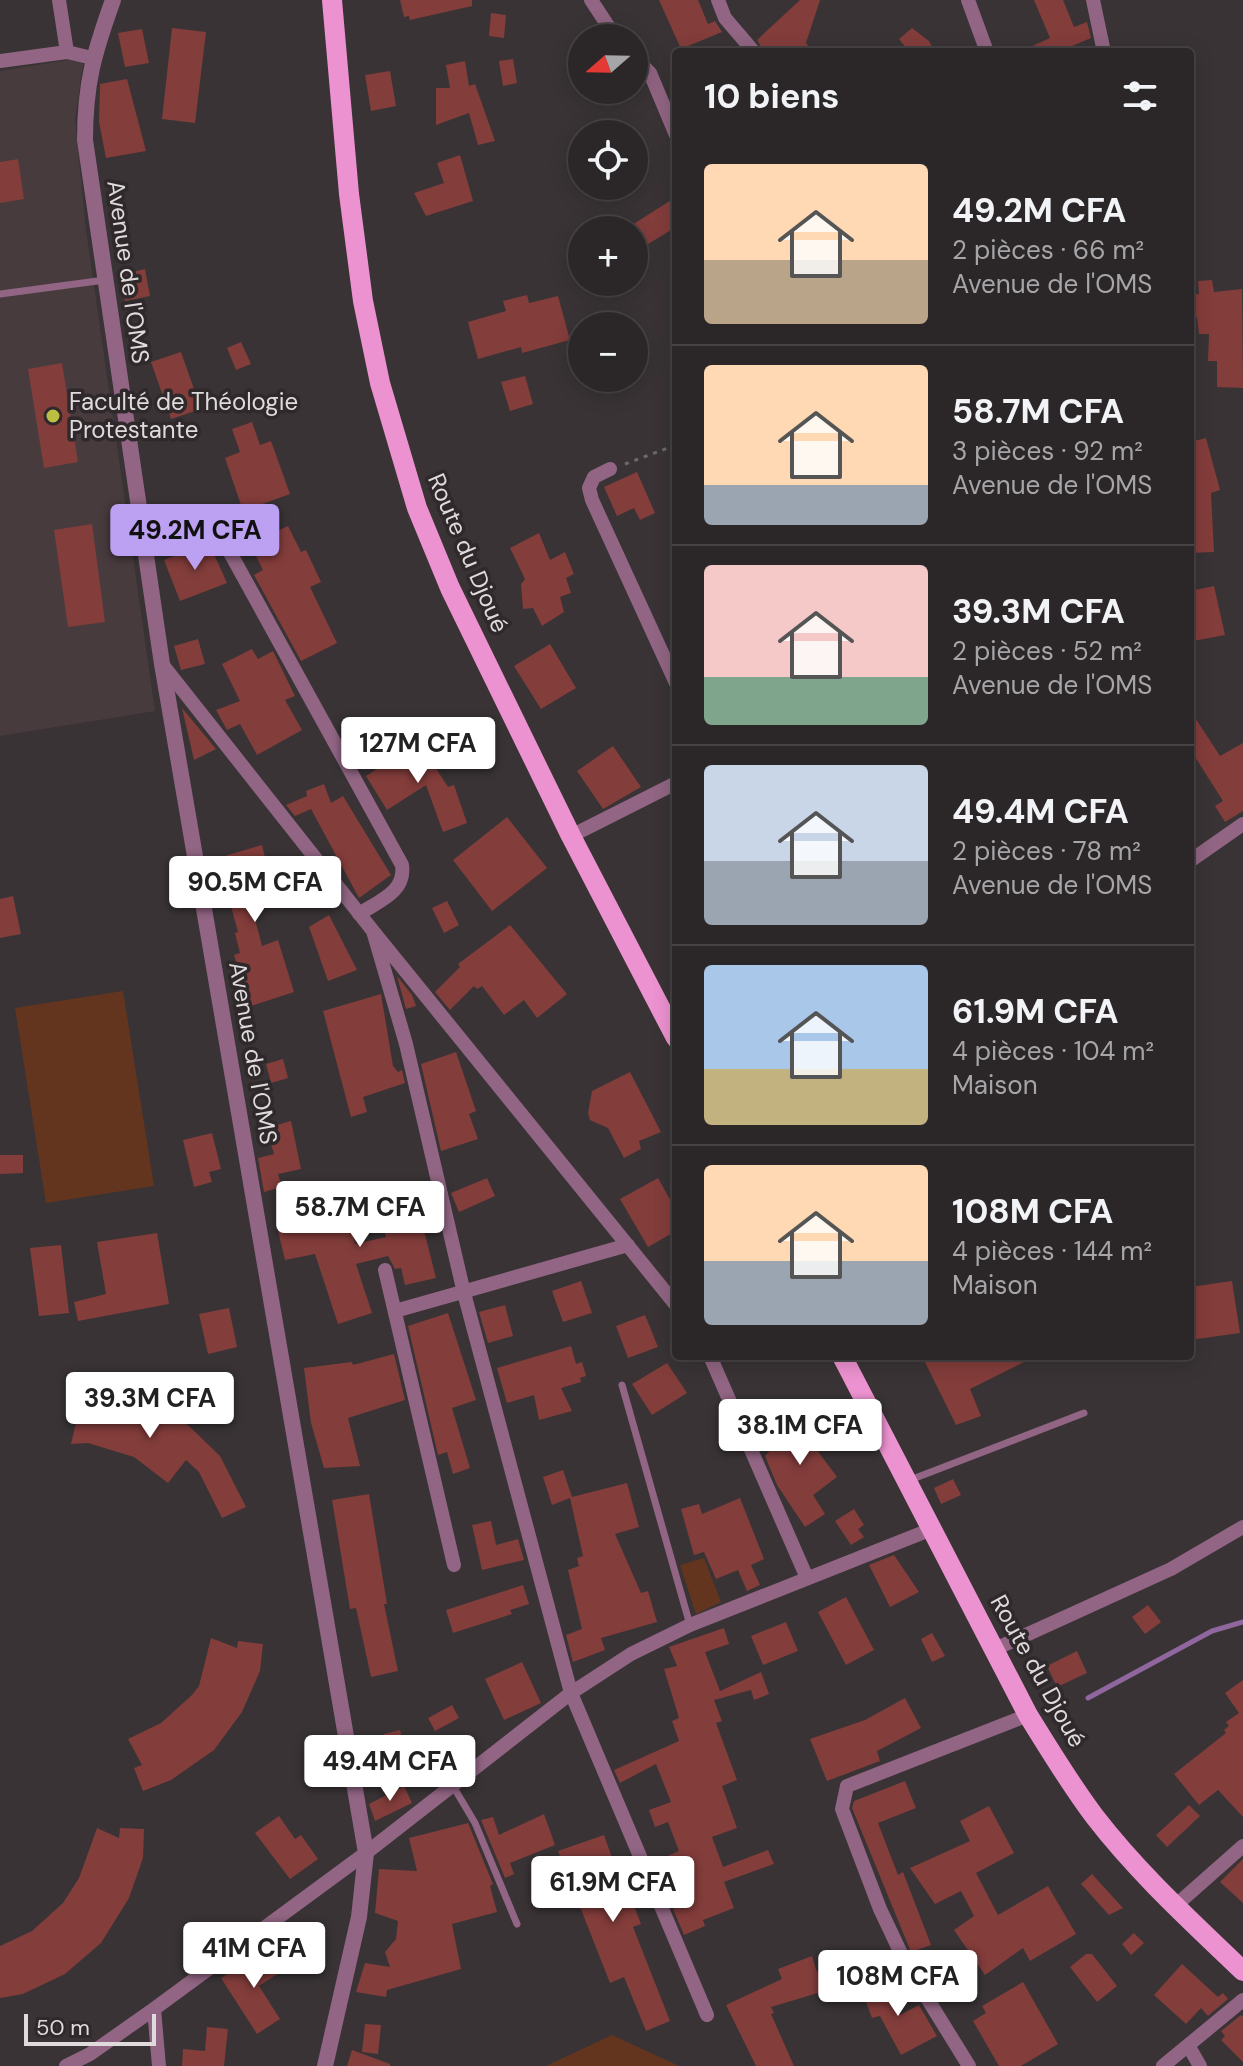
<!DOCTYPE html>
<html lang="fr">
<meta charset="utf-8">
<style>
body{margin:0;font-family:"DM Sans",sans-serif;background:#373234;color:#f1f3f6;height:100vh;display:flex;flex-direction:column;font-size:30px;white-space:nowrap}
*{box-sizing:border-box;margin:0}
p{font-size:26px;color:#a6a5a8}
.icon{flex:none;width:44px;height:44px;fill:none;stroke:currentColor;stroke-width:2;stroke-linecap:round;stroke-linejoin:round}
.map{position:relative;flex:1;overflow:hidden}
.drawer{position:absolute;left:672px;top:48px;width:522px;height:1312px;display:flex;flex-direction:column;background:#2b2628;border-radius:8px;box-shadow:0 4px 20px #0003,0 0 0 2px #474345}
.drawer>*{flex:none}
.needle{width:52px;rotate:250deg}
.buttons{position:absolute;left:568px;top:24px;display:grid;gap:16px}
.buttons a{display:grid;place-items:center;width:80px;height:80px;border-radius:50%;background:#2b2628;box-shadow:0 4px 20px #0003,0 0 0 2px #474345;font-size:40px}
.scale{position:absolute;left:24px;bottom:20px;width:132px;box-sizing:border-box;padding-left:8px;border:4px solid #dfdbdc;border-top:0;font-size:22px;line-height:28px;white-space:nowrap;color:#dfdbdc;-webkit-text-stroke:6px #2f292b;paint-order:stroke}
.price{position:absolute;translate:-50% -68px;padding:0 18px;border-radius:8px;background:#fff;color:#222;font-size:26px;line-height:52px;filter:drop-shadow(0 2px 4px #0008)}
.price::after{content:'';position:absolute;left:50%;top:48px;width:24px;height:18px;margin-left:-12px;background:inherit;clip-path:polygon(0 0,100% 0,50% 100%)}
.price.current{background:#bca0f2;color:#111}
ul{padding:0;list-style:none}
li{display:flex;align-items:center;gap:24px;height:200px;padding:0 32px}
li+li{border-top:2px solid #474345}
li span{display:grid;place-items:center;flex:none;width:224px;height:160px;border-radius:8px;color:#555}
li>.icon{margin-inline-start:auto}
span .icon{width:96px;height:96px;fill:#fffc;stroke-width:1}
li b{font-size:34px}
h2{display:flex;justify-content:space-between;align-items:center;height:96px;padding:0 32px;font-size:34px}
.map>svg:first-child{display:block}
.built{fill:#483b3e}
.green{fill:#63351f}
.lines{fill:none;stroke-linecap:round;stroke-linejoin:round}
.stream{stroke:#90669e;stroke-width:5}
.building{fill:#833d3b}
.path{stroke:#6e696a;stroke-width:3;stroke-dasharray:4 6;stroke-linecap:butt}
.service{stroke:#916583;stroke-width:7}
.minor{stroke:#916583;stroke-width:14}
.tertiary{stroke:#916583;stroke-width:16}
.primary{stroke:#ec92d0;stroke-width:20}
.poi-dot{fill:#bcbf44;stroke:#2f292b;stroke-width:3}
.labels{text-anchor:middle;stroke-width:7;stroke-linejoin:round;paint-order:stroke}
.street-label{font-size:24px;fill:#dfdbdc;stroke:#2f292b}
.poi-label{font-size:24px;fill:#dfdbdc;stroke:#2f292b;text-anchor:start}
</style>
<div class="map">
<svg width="1243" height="2066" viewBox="0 0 1243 2066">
<rect width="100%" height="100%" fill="#393335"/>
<path class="built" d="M69 60 83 64 75 119 86 230 155 711 0 736V71Z"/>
<path class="green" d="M123 991 154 1186 46 1203 15 1008Z
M704 1558 721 1602 696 1614 680 1565Z
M612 2035 679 2066H546Z"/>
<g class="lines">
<path class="stream" d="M1088 1698 1212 1631 1243 1622"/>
</g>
<path class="building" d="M400 0H472V6L410 20 409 16 404 17Z
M659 0H698L708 24 715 21 722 32 681 49Z
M800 0H820L806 43 813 52H764L757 40Z
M1034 0H1063L1074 27 1087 22 1091 38 1058 52H1019L1050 38Z
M491 13 506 15 504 38 489 36Z
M172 28 206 32 195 123 162 119Z
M912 28 929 41 935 52H909L899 39Z
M142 29 149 63 125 67 118 33Z
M513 59 517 83 503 86 499 61Z
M465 61 469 86 475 84 495 141 478 145 469 113 436 125V88H450L446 65Z
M390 71 396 106 371 111 365 75Z
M127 79 146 151 106 158 99 122 100 84Z
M460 155 473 201 426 216 414 193 444 183 437 163Z
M18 159 24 199 0 203V162Z
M676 197V227L645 246 632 225Z
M145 269 150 296 125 301 119 275Z
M1212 280 1214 292 1242 289 1243 388 1217 387V361H1208L1209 334H1199L1197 317H1191L1190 295 1199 294 1198 281Z
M527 295 529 303 558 296 570 340 522 353 521 347 478 359 468 322 506 311 503 301Z
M241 342 251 364 236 370 227 348Z
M181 352 201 409 171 419 151 362Z
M62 363 78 462 44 468 28 369Z
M525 376 533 404 510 411 501 382Z
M252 422 260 445 271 441 290 494 243 511 225 458 240 452 232 429Z
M1206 438 1220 490 1211 493 1214 552 1190 553V442Z
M637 472 655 513 640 520 634 508 617 516 604 487Z
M92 524 105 622 68 627 54 530Z
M288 526 301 552 306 550 321 582 310 587 337 643 301 661 254 575 263 570 250 544Z
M539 533 550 560 565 552 574 574 566 578 571 593 560 597 564 612 542 626 533 608 523 609 521 584 525 579 510 548Z
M209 543 227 583 180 601 164 560Z
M1214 586 1225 635 1193 641 1190 591Z
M198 639 205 664 181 670 174 646Z
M550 644 576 688 541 709 514 666Z
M252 649 258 659 273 651 295 696 285 700 302 730 257 755 240 724 227 730 216 710 240 701 222 664Z
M182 708 216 749 194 760Z
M1190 710 1220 756 1243 743V811L1225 822 1215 806 1223 801 1190 749Z
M366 722 374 745 352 753 343 731Z
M419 742 448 787 454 785 467 823 443 832 426 785 387 810 366 776Z
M613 746 641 787 603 809 577 771Z
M324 784 331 803 343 796 391 875 359 898 311 809 295 816 286 805 307 796 306 791Z
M507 817 547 868 492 911 453 860Z
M262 845 269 874 276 872 284 900 252 908 262 946 278 940 294 992 251 1006 234 955 240 953 235 933 238 932 218 858Z
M13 896 21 934 0 938V899Z
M447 901 459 925 444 933 432 908Z
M329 915 357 970 328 981 309 927Z
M510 925 567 994 537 1018 524 1000 504 1015 482 986 477 989 474 986 450 1010 435 992 460 967 458 964Z
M397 976 412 995 416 1006 406 1009Z
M381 994 393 1066 398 1072 402 1070 405 1083 363 1097 367 1112 351 1117 323 1011Z
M456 1052 476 1111 469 1114 478 1139 441 1151 421 1064Z
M283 1059 288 1078 271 1083 266 1064Z
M630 1072 661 1132 639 1141 641 1149 624 1158 608 1128 590 1120 588 1113 592 1091Z
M291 1121 301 1169 278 1174 282 1187 264 1192 258 1158 274 1154 266 1128Z
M212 1133 221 1169 209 1172 212 1182 194 1187 183 1140Z
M0 1155H23V1173L0 1174Z
M487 1178 495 1196 459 1212 451 1193Z
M658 1178 676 1210V1231L648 1247 620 1199Z
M392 1187 396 1201 415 1195 436 1278 405 1285 401 1268 395 1269 388 1256 356 1264 372 1313 338 1324 315 1254 285 1260 278 1231 310 1224 306 1206 345 1197 355 1244 386 1237 373 1193Z
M157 1233 169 1304 78 1321 74 1302 106 1294 97 1242Z
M61 1245 69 1313 39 1316 30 1248Z
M581 1281 592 1313 563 1322 552 1291Z
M1232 1281 1240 1333 1190 1340V1287Z
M505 1305 513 1336 488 1343 479 1312Z
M229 1308 237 1347 208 1354 199 1314Z
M448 1313 476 1400 452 1408 470 1468 453 1474 447 1452 438 1455 408 1326Z
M645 1315 658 1347 628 1358 616 1326Z
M571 1346 576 1364 582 1362 586 1376 580 1378 581 1382 561 1388 572 1411 539 1420 534 1395 507 1403 497 1368Z
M394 1354 405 1400 348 1418 360 1466 324 1468 311 1423 304 1368 352 1362 353 1365Z
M922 1356H1036L970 1389 981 1416 956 1425Z
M667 1363 687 1393 652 1415 632 1384Z
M96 1388 147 1403 149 1400 189 1426 220 1456 246 1507 222 1518 199 1472 186 1460 168 1483 134 1457 88 1443 71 1444 78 1414H67V1389Z
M806 1411 826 1437 814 1446 837 1477 813 1495 825 1514 805 1527 777 1485 765 1456 777 1442 773 1436Z
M563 1470 572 1497 627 1483 639 1527 615 1534 641 1593 648 1591 657 1622 601 1638 605 1650 573 1662 566 1635 582 1629 568 1570 579 1566 577 1558 583 1556 570 1498 552 1505 543 1477Z
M953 1479 961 1495 941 1504 934 1488Z
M369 1494 387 1604H384L398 1671 371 1677 356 1608 350 1609 332 1500Z
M740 1498 764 1559 751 1565 760 1585 747 1591 738 1570 716 1579 704 1552 694 1555 681 1509 699 1504 702 1514Z
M854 1509 864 1525 858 1529 864 1537 851 1545 835 1521Z
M491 1521 496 1545 518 1539 524 1560 482 1570 472 1525Z
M894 1555 919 1592 890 1607 869 1565Z
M523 1585 529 1604 510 1610 512 1614 453 1633 446 1610Z
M846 1597 874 1650 846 1665 818 1612Z
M1148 1605 1161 1622 1145 1634 1132 1617Z
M786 1622 798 1651 763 1665 751 1636Z
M724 1628 729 1644 705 1652 720 1691 761 1672 769 1694 754 1700 751 1690 714 1700 722 1721 716 1723 737 1780 722 1786 737 1828 712 1837 723 1867 768 1850 774 1864 724 1882 734 1908 703 1920 705 1926 684 1935 673 1909 691 1903 678 1871 660 1879 654 1862 679 1851 668 1822 655 1827 649 1810 671 1802 656 1764 620 1783 614 1770 679 1741 672 1721 679 1718 664 1669 677 1666 669 1647Z
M932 1633 945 1656 932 1662 921 1639Z
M211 1638 237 1648 238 1641 263 1644 260 1671 242 1712 214 1750 171 1780 143 1791 134 1768 142 1765 128 1739 161 1723 192 1695 199 1686Z
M1077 1651 1087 1673 1057 1687 1047 1666Z
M522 1662 541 1703 504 1720 485 1679Z
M1243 1680V1817L1218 1790 1199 1805 1174 1774 1226 1733 1224 1730 1229 1726 1226 1722 1239 1713 1225 1693Z
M905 1698 921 1728 877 1751 880 1761 827 1781 810 1739 865 1720Z
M452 1705 459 1718 435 1731 428 1718Z
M400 1730 404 1746 389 1751 384 1734Z
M905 1781 916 1808 878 1823 898 1875 903 1872 931 1945 911 1952 852 1808 854 1801Z
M404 1786 412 1803 375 1821 369 1804Z
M1189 1805 1200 1816 1167 1847 1156 1835Z
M989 1806 1014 1853 976 1873 998 1915 1048 1886 1076 1934 1030 1961 1023 1948 985 1975 954 1930 974 1916 961 1891 935 1904 910 1868 970 1841 960 1821Z
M544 1814 555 1845 510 1863 514 1874 505 1878 481 1820 493 1817 499 1835Z
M279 1816 295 1839 301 1835 318 1859 290 1879 255 1833Z
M468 1823 493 1884 490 1886 497 1912 452 1924 461 1969 387 1990 386 1997 356 1992 365 1963 390 1967 385 1952 396 1939 398 1921 375 1913 379 1869 417 1871 409 1838Z
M97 1828 119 1838 120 1828 144 1829 143 1858 129 1898 101 1943 65 1974 23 1994 0 1998V1946L32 1931 63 1903 79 1878Z
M604 1835 621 1883 625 1882 641 1924 633 1927 670 2021 646 2031 624 1977 610 1983 558 1851Z
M1243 1859V1903L1220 1882Z
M1092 1874 1123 1908 1109 1915 1081 1884Z
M1134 1933 1144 1943 1131 1955 1122 1944Z
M268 1949 282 1971 259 1986 280 2019 257 2034 221 1978Z
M1086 1954H1092L1117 1986 1097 2002 1070 1967Z
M812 1956 817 1972 822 1970 828 1990 771 2007 774 2013 771 2014 794 2066H756L726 2005 782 1979 778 1969Z
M1182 1964 1218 1997 1223 1993 1228 1999 1208 2016 1201 2008 1186 2024 1154 1995Z
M887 1979 900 2015 919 2005 937 2036 901 2055 880 2016 872 2018 861 1989Z
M1023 1982 1058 2044 1021 2066H999L973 2021 986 2013 982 2006Z
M1241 2015 1243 2017V2062L1221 2040 1225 2036 1221 2031Z
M365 2024 381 2025 378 2054 362 2052Z
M207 2027 228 2029 224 2066H182L183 2049 205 2051Z
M352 2050 390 2064V2066H347Z"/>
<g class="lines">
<path class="path" d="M625 464 676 445"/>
<path class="service" d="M0 294 105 280
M622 1385 690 1625
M910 1480 1084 1413
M453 1786 475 1823 517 1924"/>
<path class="minor" d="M59 0 67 52
M591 0 616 38
M718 0 725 18 754 52
M968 0 987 52
M1093 0 1104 52
M634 57 650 73 676 135
M0 61 67 52 92 58
M610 469 594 477 589 488 592 500 676 683
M139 518 196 527 222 538 402 865C406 892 379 901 359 914
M162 664 373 931 676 1305
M571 836 676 783
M1190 861 1243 824
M373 931 406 1044 464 1293 571 1693 707 2015
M385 1270 454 1565
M395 1311 628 1245
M710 1356 807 1578
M995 1649 1171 1569 1243 1527
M1174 1907 1243 1846
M154 2009 159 2066
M1189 2047 1200 2066
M66 2066 90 2054 154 2009 366 1853 571 1693 631 1654 690 1625 932 1529
M969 2066 906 1964 880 1909 842 1809 847 1786 1028 1715
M1163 2066 1243 2000"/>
<path class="tertiary" d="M113 0C94 53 85 83 85 140L162 664 366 1853 359 1917 325 2066"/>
<path class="primary" d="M332 0 349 194 363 301 380 383 417 508 450 588 571 836 676 1038
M842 1356 1028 1715C1049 1749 1070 1784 1095 1817 1139 1874 1192 1922 1243 1971"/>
</g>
<circle class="poi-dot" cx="53" cy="416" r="8"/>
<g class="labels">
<g class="street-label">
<text transform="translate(128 272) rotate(82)" y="8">Avenue de l'OMS</text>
<text transform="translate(468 553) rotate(67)" y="8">Route du Djoué</text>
<text transform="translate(253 1053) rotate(80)" y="8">Avenue de l'OMS</text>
<text transform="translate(1038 1671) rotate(61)" y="8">Route du Djoué</text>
</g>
<g class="poi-label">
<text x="69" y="410">Faculté de Théologie<tspan x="69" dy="28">Protestante</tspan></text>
</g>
</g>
</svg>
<div class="buttons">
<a><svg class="needle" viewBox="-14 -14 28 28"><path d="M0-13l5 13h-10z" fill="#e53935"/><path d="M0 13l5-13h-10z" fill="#a6a5a8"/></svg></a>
<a><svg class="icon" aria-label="locate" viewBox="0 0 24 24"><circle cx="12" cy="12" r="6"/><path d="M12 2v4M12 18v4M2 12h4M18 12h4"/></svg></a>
<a>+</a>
<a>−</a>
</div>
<div class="scale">50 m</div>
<b class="price current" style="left:195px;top:572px">49.2M CFA</b>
<b class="price" style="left:418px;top:785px">127M CFA</b>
<b class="price" style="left:255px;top:924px">90.5M CFA</b>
<b class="price" style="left:360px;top:1249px">58.7M CFA</b>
<b class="price" style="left:150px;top:1440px">39.3M CFA</b>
<b class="price" style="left:800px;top:1467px">38.1M CFA</b>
<b class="price" style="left:390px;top:1803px">49.4M CFA</b>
<b class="price" style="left:613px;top:1924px">61.9M CFA</b>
<b class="price" style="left:254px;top:1990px">41M CFA</b>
<b class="price" style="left:898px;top:2018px">108M CFA</b>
<section class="drawer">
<h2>10 biens<svg class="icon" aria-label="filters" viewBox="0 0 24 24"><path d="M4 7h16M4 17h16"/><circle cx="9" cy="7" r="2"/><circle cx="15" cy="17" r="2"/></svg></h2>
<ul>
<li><span style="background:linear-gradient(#ffd9b3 60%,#b9a48a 0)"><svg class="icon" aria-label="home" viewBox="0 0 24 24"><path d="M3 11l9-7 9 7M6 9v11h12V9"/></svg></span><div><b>49.2M CFA</b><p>2 pièces · 66 m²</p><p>Avenue de l'OMS</p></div></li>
<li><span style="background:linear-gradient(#ffd9b3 75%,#9aa5b1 0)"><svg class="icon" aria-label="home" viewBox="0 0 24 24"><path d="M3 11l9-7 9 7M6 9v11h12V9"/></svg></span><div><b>58.7M CFA</b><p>3 pièces · 92 m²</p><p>Avenue de l'OMS</p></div></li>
<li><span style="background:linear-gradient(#f6c9c9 70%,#7fa58c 0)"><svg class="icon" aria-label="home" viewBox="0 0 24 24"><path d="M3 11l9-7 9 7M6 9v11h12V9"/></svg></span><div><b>39.3M CFA</b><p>2 pièces · 52 m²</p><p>Avenue de l'OMS</p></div></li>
<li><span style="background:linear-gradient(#c9d6e8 60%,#9aa5b1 0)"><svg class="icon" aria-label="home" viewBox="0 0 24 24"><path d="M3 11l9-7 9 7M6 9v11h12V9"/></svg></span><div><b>49.4M CFA</b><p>2 pièces · 78 m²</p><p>Avenue de l'OMS</p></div></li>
<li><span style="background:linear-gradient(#a9c7e8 65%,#c2b280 0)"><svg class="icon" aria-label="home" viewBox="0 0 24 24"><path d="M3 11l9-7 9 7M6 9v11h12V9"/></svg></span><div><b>61.9M CFA</b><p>4 pièces · 104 m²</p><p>Maison</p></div></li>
<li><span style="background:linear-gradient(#ffd9b3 60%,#9aa5b1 0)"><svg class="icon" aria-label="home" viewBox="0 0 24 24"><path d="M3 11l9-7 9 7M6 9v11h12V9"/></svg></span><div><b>108M CFA</b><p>4 pièces · 144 m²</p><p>Maison</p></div></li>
</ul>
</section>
</div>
